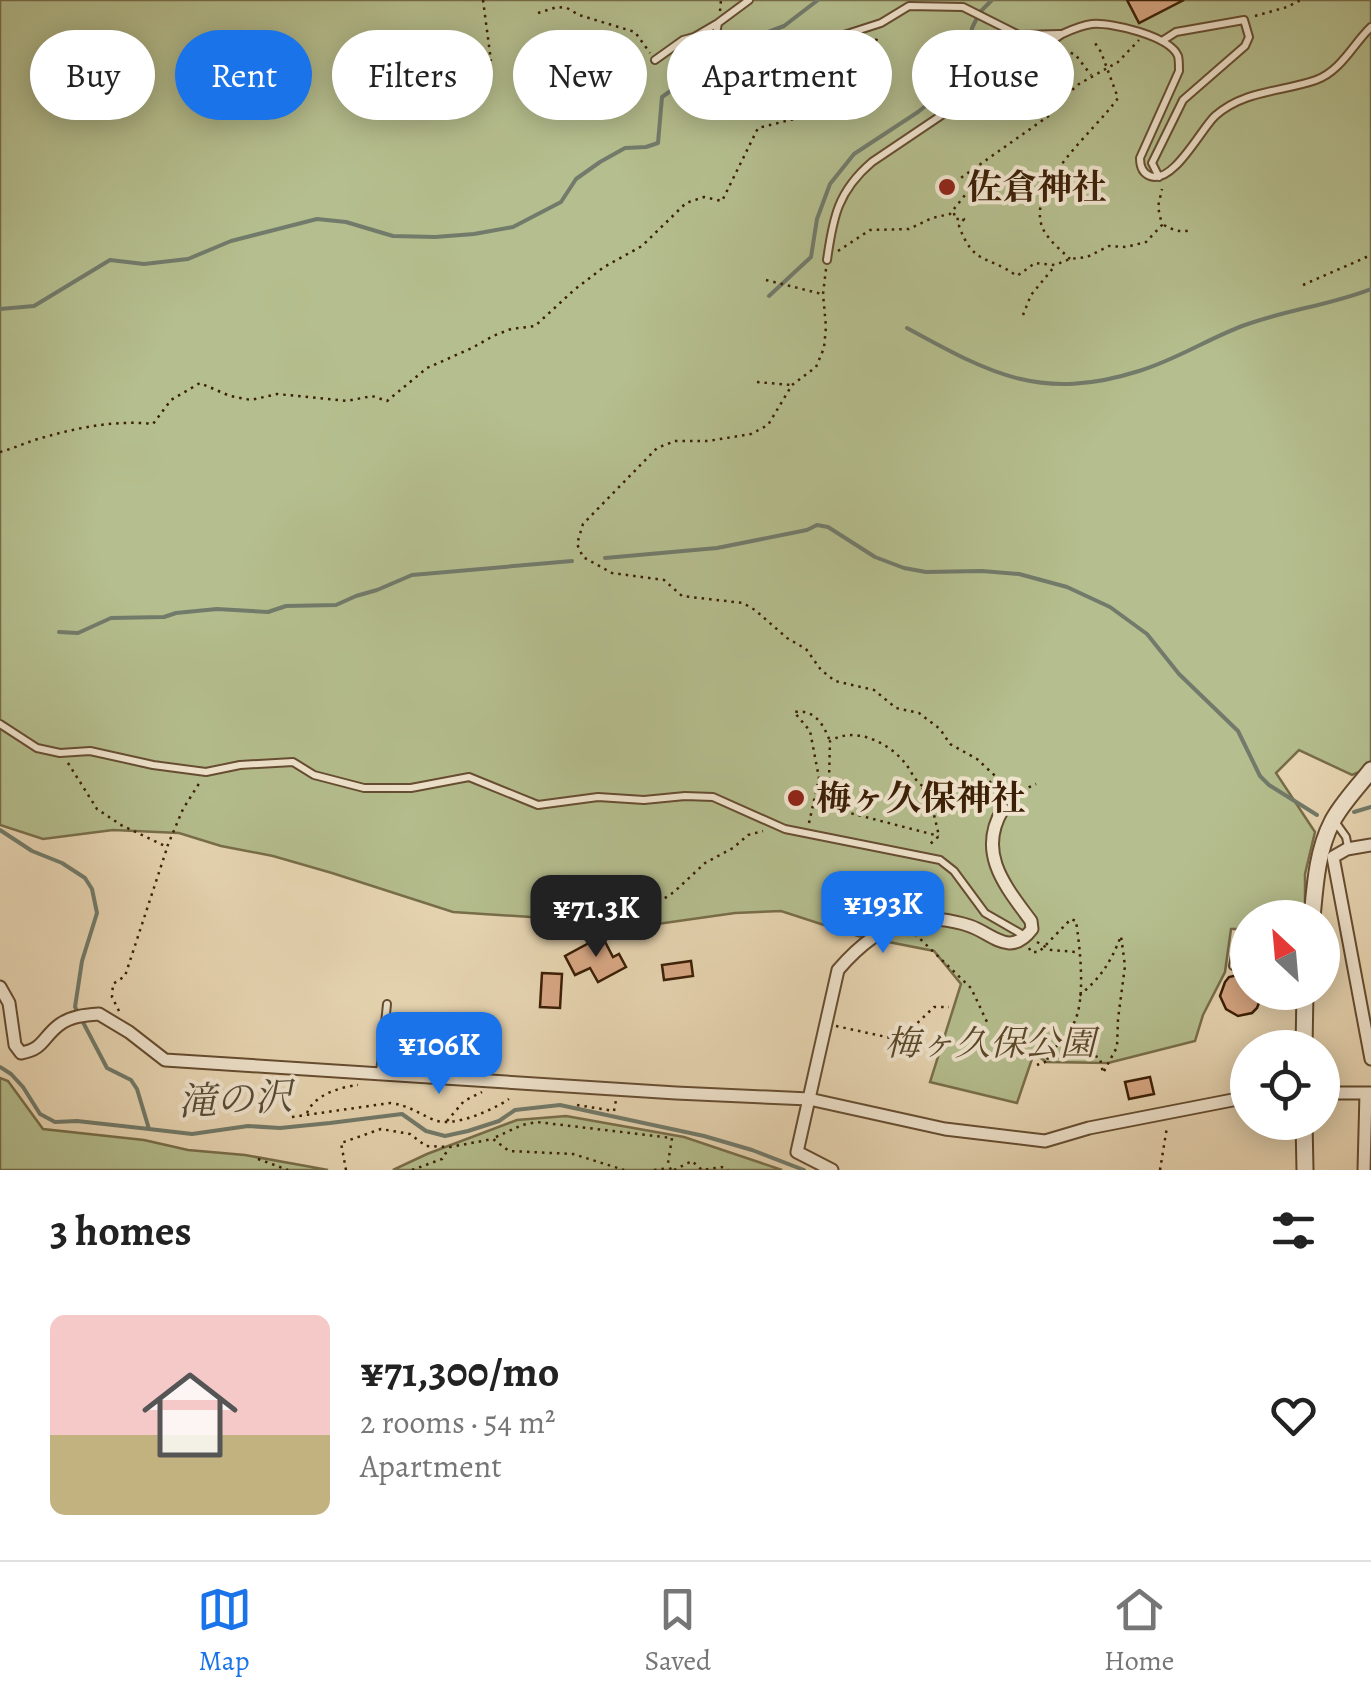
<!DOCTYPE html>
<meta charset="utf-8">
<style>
body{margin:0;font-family:Alegreya,"Noto Serif JP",serif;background:#f2f2f2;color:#222;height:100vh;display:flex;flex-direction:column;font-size:38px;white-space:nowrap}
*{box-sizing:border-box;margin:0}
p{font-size:32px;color:#767676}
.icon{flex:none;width:55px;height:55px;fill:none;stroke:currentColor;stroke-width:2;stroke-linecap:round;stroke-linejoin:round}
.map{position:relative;height:1170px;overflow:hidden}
.side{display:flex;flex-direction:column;background:#fff;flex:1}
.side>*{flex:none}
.hud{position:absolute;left:30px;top:30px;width:1312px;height:90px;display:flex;gap:20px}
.needle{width:65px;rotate:334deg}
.buttons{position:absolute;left:1230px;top:900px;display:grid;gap:20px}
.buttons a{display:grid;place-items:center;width:110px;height:110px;border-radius:50%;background:#fff;box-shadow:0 5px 25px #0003;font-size:50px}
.price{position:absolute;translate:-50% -85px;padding:0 22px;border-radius:20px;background:#1a73e8;color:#fff;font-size:32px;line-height:65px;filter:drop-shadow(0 2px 5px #0008)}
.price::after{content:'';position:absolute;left:50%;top:60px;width:30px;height:22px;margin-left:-15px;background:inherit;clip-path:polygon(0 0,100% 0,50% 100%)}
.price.current{background:#222;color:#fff}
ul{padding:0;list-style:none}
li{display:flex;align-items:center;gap:30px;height:250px;padding:0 50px}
li span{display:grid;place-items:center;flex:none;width:280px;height:200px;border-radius:15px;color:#555}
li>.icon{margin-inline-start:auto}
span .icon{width:120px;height:120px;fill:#fffc;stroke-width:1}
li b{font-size:42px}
h2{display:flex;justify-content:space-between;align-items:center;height:120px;padding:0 50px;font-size:42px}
.chip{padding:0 35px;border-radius:45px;background:#fff;box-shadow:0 5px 25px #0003;font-size:35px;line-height:90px}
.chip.current{background:#1a73e8;color:#fff}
.menu{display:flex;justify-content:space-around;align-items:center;height:140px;border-top:2px solid #e0e0e0;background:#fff;font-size:28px;color:#767676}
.menu a{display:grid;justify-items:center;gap:5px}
.menu .current{color:#1a73e8}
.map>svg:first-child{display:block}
.green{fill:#b5be8e;stroke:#786e4a;stroke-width:2.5}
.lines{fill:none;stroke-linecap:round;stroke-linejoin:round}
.stream{stroke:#727b6b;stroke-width:4}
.building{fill:#d9a885;stroke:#3b1f06;stroke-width:2.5}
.service-casing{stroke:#664d31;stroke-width:10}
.minor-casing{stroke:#664d31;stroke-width:15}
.tertiary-casing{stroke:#664d31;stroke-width:19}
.path{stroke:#3b1f06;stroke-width:2.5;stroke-dasharray:2.5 5;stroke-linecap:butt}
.service{stroke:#f0e4ce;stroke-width:6}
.minor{stroke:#f0e4ce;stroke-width:11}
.tertiary{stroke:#f0e4ce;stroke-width:15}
.poi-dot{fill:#8f2418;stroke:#f0e4ce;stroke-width:4}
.labels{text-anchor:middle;stroke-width:8;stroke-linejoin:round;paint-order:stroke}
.poi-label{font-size:35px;font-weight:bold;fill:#3b1f06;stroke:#f0e4ce;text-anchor:start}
.park-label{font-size:35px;font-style:italic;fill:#5a4728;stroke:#f0e4ce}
.water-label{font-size:38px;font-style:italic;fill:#574d38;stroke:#f0e4ce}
</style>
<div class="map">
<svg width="1371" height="1170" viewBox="0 0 1371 1170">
<rect width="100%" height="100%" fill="#e8d6b3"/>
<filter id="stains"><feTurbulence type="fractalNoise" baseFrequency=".002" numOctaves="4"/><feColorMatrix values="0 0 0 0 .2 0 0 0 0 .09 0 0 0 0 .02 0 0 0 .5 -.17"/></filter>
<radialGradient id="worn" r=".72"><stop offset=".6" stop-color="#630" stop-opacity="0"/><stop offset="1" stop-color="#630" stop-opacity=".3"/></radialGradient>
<path class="green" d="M0 0H1371V767L1352 775 1299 750 1276 773 1315 832 1305 874V917L1248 918 1247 929H1231L1225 972 1203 1015 1195 1041 1108 1063 1046 1062 1034 1053 1017 1103 930 1082 961 984 934 951 858 936 781 911 735 913 622 929 531 917 453 912 332 873 273 856 221 846 179 833 113 830 43 839 0 825Z
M0 1078 8 1081 43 1129 144 1140 188 1150 245 1155 328 1170H0Z
M566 1116 684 1137 782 1170H393L427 1154 517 1120Z"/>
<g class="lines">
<path class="stream" d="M981 11 992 0
M769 296 811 257 817 219 830 184 854 154 918 112 959 79 968 65 972 28 977 18
M0 309 34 306 110 260 144 264 188 259 231 241 317 219 346 222 393 236 435 237 474 234 513 227 561 202 576 179 600 162 625 148 646 147 658 143 662 97 738 43 784 26 818 0
M907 328C991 374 1041 402 1139 371 1176 360 1209 338 1245 325 1286 310 1330 305 1371 289
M605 558 717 548 807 530 817 525 828 527 875 557 904 568 926 572 982 571 1019 574 1067 587 1110 607 1147 634 1179 674 1238 731 1260 776 1269 785 1317 815
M59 632 78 633 111 618 164 617 176 613 217 609 268 612 286 606 336 605 356 596 377 590 412 575 572 561
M1354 812 1371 807
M0 830 32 851 62 863 85 878 92 889 97 913 82 961 75 1007 107 1068 131 1080 137 1089 149 1129 192 1134 248 1126 280 1128 330 1123 402 1114 426 1131 445 1136 468 1131 499 1121 515 1110 560 1105 704 1136 752 1150 804 1170
M0 1067 11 1074 23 1087 40 1114 55 1122 77 1121 149 1129
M1370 1170H1371"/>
</g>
<path class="building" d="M1127 0H1184L1139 23Z
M602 936 613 957 619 954 626 967 598 982 590 968 575 975 565 956Z
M691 961 693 976 664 980 662 965Z
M542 973 562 974 560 1008 540 1007Z
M1242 974 1248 975V992H1263L1257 1008 1252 1013 1238 1016 1226 1009 1220 996 1225 982 1229 977Z
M1150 1077 1154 1094 1129 1099 1125 1082Z"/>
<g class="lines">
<g class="service-casing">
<path id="service" d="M718 23 715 40 725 59 770 65 819 43 881 23 909 6 963 7 1019 35 1060 34
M655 60 683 40 694 37 718 23 749 0
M1159 177 1152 163 1183 100 1245 46 1249 37 1244 20 1176 32 1162 41
M827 260C833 217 838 191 872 162L1062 34C1071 30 1082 25 1092 24 1111 22 1170 36 1178 56 1179 59 1179 68 1179 71L1140 158C1140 166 1142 173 1150 176 1173 185 1201 129 1215 116 1244 90 1282 92 1316 80 1341 71 1353 44 1371 27
M0 724 37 748 60 753 90 751 153 765 206 772 240 765 293 762 314 775 364 788H411L469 777 538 805 598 797 644 800 685 796 713 797 785 829 940 860 954 871 985 913 1025 936
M1336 823 1346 837 1348 847
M1233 966 1238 939H1248
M1282 992 1304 995
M380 1073 387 1004"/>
</g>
<g class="minor-casing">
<path id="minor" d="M1371 845 1347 849 1333 857 1371 1059
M0 987 9 1003 15 1045 21 1053C44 1049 42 1038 59 1025 71 1016 85 1015 99 1014L129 1032 165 1060 676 1093 809 1099 945 1129 1045 1141 1089 1128 1248 1097
M1322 1093H1371
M832 1170 797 1152 838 970C856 949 879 928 908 921 924 916 953 920 970 926 993 934 1010 958 1032 929L1031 921C1006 887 976 853 1003 809
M1364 1170 1366 1093"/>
</g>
<g class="tertiary-casing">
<path id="tertiary" d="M1312 918C1315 886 1317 851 1332 822 1342 803 1358 787 1371 770
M1304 1048 1305 992
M1304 1122 1305 1170"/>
</g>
<path class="path" d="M483 0 491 61
M720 11 721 0
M538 13 557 7 567 8 579 15 635 32 650 53
M1255 16 1287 7 1301 0
M1056 50 1075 54 1091 75
M955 182 1050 115 1063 98 1079 84 1118 62 1139 40
M954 213 955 219H964L959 226C974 266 986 254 1017 276L1035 263 1055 265 1070 259 1087 257 1109 246 1126 247 1146 242 1162 225 1158 207 1162 189
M1164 225C1173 230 1181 233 1191 230
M838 251 870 230 909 229 932 218 950 214 969 190 980 165
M1070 259C1061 250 1049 241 1043 229 1024 187 1096 130 1118 98L1101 52 1095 43
M826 269 823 294 826 327 824 348 816 367 792 385 768 425 751 434 708 441H675L657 448 583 524 577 544 583 557 612 573 664 580 682 596 743 603 755 610 787 638 806 649 821 670 835 681 874 690 896 708 919 713 940 729 950 744 977 759 1006 786 1008 799
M766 280 822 294
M1303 285 1371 255
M1023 315 1031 295 1054 267
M757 382 791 385
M0 452C15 448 29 441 45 437 80 427 117 420 153 424L171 400 200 383 230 396 251 400 277 394 347 401 372 396 387 401 427 368 472 348 493 336 511 329 535 326 574 290 604 267 642 246 686 203 704 197 722 201 758 128 858 103 875 64V45L878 34
M68 763 97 809 121 825 167 847 183 809 200 782
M820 778 841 782
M829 780 830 741C855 726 888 742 905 763 910 769 913 777 918 782 922 787 926 787 931 790 937 794 942 804 949 805 960 807 987 786 994 778
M1007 787 1023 790 1036 784
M922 788 932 806 939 836 928 846
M815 804 939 836
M809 823 819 778 810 731 794 712C815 709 823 724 830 741
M637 922 641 914 674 892 705 863 733 848 748 835 763 831
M915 934 971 988 987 1022
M1037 942 1051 950 1076 952
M1029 948 1031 952H1039L1071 919 1076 921C1080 948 1086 999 1074 1023 1066 1038 1052 1048 1046 1062
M119 1011 112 997 113 984 125 976 167 848
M836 1026 900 1040 934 1007H949
M1037 1065C1055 1058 1082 1049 1100 1058L1103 1073 1117 1047 1118 1019 1125 966 1121 936C1110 964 1101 977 1079 996
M577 1105 614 1111 616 1100
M307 1113C314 1095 340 1087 358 1085
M292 1117 390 1103C408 1105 418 1113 434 1120 453 1128 493 1110 509 1099
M447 1121 464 1101 482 1092
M496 1137 522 1125 537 1122 672 1138 668 1163 671 1170
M258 1159 288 1170
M346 1170 341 1143 381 1129 410 1134 426 1146 450 1147 493 1139 509 1151 573 1154 624 1170
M412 1170 442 1159 449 1148
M654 1170 669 1168
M674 1170 692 1161 702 1170 722 1167 728 1170
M1160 1170 1167 1127"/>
<use href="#service" class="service"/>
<use href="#minor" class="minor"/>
<use href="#tertiary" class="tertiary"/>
</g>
<g class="poi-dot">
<circle cx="947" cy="187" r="10"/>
<circle cx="796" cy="798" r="10"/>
</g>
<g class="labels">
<g class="poi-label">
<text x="967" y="199">佐倉神社</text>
<text x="816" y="810">梅ヶ久保神社</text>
</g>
<g class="park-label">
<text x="990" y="1055">梅ヶ久保公園</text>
</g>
<g class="water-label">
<text transform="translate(235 1099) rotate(-3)" y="13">滝の沢</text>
</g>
</g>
<rect width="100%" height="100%" filter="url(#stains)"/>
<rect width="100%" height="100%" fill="url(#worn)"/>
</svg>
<div class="buttons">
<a><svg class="needle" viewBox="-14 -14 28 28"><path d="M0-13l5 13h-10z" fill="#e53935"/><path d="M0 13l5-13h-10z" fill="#767676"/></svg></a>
<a><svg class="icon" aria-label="locate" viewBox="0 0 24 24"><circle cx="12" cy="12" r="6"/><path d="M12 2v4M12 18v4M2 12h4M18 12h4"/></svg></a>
</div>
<b class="price" style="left:883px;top:956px">¥193K</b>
<b class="price current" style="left:596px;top:960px">¥71.3K</b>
<b class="price" style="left:439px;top:1097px">¥106K</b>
<div class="hud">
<a class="chip">Buy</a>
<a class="chip current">Rent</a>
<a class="chip">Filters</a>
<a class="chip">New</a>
<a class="chip">Apartment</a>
<a class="chip">House</a>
</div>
</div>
<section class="side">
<h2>3 homes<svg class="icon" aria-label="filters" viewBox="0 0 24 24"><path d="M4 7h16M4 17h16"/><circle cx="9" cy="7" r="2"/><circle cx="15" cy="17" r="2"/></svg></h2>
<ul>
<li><span style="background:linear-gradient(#f6c9c9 60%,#c2b280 0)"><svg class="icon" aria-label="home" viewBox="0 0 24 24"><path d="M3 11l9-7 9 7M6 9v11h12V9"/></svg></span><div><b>¥71,300/mo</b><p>2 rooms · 54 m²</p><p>Apartment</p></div><svg class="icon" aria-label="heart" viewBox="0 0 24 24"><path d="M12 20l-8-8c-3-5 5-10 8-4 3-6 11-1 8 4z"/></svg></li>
</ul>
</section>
<nav class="menu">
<a class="current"><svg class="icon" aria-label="map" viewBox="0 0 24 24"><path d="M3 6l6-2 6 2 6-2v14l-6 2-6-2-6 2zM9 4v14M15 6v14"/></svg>Map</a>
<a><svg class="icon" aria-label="saved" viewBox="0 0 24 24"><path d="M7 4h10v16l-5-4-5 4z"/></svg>Saved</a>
<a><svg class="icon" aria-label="home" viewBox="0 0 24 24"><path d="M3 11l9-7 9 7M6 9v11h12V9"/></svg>Home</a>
</nav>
